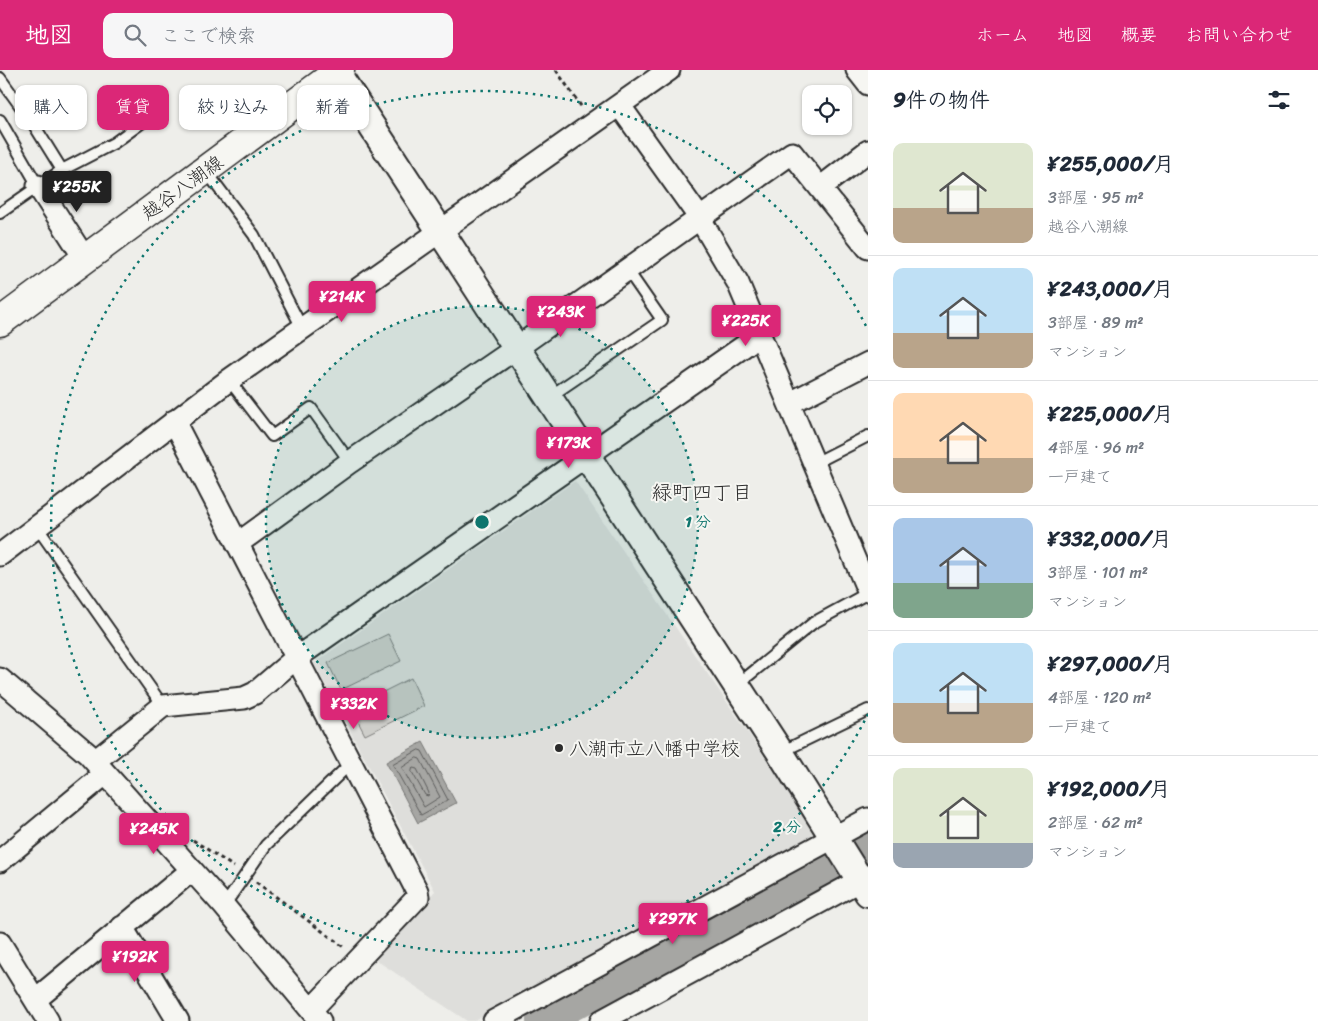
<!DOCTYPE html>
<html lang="ja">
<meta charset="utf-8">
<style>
body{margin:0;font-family:Sriracha,"Klee One",sans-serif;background:#f6f6f7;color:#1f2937;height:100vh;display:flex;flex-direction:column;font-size:19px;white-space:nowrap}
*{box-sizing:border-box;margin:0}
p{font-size:16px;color:#747a83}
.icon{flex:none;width:28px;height:28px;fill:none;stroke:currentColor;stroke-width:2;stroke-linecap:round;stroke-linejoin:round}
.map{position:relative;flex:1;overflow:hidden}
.details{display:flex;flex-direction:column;background:#fff;width:450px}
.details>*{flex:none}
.hud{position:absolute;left:15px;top:15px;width:475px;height:45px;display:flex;gap:10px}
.fabs{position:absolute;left:802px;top:15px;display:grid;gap:10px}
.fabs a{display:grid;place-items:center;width:50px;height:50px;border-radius:10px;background:#fff;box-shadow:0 1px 4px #0004;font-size:25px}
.price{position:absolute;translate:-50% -42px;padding:0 11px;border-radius:5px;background:#db2777;color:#fff;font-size:16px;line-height:32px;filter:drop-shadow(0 1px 2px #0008)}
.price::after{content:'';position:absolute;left:50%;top:30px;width:15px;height:11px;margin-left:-8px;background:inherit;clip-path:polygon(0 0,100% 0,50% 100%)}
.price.active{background:#222;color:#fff}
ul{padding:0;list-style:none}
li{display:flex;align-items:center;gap:15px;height:125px;padding:0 25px}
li+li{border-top:1px solid #e0e1e3}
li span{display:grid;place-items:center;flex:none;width:140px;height:100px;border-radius:10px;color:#555}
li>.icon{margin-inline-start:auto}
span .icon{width:60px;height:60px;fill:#fffc;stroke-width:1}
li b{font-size:21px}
h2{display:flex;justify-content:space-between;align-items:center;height:60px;padding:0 25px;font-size:21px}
.pill{padding:0 18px;border-radius:10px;background:#fff;box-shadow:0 1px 4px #0004;font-size:18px;line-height:45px}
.pill.active{background:#db2777;color:#fff}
header{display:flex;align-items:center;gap:30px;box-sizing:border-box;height:70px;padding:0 25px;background:#db2777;color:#fff}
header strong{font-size:24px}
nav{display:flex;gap:28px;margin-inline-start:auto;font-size:18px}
.search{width:350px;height:45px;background:#f6f6f7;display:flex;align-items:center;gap:12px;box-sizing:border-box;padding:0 18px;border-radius:10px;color:#747a83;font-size:19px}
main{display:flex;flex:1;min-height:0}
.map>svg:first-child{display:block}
.built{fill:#dededb}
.green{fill:#cececa;stroke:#7c7c7a}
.water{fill:#a6a6a3;stroke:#757573}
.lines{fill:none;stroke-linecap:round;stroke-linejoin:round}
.shore{stroke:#5c5c5b;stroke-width:1}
.river{stroke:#a6a6a3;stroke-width:32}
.service-casing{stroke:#2b2b2b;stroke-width:14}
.minor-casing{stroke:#2b2b2b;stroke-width:25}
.tertiary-casing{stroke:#2b2b2b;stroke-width:30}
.secondary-casing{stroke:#2b2b2b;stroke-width:31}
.path{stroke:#2b2b2b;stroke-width:3;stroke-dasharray:4 4;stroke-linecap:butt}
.service{stroke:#f6f6f2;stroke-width:10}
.minor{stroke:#f6f6f2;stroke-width:21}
.tertiary{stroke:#f6f6f2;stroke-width:26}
.secondary{stroke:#f6f6f2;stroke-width:28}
.ring{fill:none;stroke:#0f766e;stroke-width:2.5;stroke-dasharray:2.5 5}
.poi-dot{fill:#2b2b2b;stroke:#f6f6f2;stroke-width:2}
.labels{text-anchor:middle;stroke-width:4;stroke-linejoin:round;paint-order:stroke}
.street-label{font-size:19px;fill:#2b2b2b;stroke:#f6f6f2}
.poi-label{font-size:19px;fill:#2b2b2b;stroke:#f6f6f2;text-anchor:start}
.neighbourhood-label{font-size:20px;fill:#2b2b2b;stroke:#f6f6f2}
.centre{fill:#0f766e;stroke:#f6f6f2;stroke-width:2.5}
.ring-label{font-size:15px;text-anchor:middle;font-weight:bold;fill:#0f766e;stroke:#f6f6f2;stroke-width:4;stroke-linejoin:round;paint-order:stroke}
</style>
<header>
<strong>地図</strong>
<div class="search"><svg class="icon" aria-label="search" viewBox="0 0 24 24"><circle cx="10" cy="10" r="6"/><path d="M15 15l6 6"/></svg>ここで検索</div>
<nav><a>ホーム</a><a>地図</a><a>概要</a><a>お問い合わせ</a></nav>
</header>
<main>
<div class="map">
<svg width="868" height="951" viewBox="0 0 868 951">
<rect width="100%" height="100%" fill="#eeeeea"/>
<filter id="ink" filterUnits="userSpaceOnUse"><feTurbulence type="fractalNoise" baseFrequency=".02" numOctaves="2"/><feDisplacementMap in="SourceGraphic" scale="10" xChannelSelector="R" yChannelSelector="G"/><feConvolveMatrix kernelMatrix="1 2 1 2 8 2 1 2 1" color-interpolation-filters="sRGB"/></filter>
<g filter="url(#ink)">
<path class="built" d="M575 411 817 763 475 951H467L373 888 435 821 314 593Z"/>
<path class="green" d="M388 564 401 591 341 620 328 593Z
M411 608 424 636 365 665 351 638Z"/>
<path class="water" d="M423 672 456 733 418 753 386 692Z"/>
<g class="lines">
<path class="shore" d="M419 680 422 681 448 730 421 745 393 695Z
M417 688 420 689 440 727 424 737 402 698Z
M413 698 417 699 429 723 428 726 425 725 412 702Z"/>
<path class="river" d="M542 951 868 777"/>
<g class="service-casing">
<path id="service" d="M0 8 34 55 62 100 0 143
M0 50 38 116
M62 100 114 73 148 48
M206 101 254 165 302 258
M229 310 272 366 311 338 350 392
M549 327 662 250 626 198
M815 393 868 366
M37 457 163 636
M737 615 813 553 868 523
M781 682 868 640
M224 836 266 775 351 693"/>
</g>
<g class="minor-casing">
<path id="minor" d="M857 0 868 14
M620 36 699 147 738 213 868 521
M38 116 85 189
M820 118 868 81
M790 333 868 293
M174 351 417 821 418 827 415 830 311 940
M237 474 350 392 515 279 792 83 868 178
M0 485 229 310 669 0
M0 609 88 684 224 836 320 951
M95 691 163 636 244 628 255 623 296 588 760 265
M0 791 105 704
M122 857 178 951
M0 873 48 951
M35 930 192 800
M494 951 868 749
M601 951 868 806"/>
</g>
<g class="tertiary-casing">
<path id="tertiary" d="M337 3 780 682 868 823"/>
</g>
<g class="secondary-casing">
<path id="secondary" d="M0 252 340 0"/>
</g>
<path class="path" d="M556 0 583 39
M193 770 234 797
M256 812 345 878"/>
<use href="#service" class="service"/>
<use href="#minor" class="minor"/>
<use href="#tertiary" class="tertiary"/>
<use href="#secondary" class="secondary"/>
</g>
</g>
<circle cx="482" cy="452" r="216" fill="#0f766e" fill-opacity=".12"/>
<g class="ring">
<circle cx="482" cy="452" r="216"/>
<path d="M868 644A431 431 0 1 1 868 260"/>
</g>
<circle class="poi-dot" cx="559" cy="678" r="5"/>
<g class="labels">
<g class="street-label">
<text transform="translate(182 117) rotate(-36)" y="7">越谷八潮線</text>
</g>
<g class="poi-label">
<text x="569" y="685">八潮市立八幡中学校</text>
</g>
<g class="neighbourhood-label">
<text x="702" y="429">緑町四丁目</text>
</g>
</g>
<circle cx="482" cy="452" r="8" class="centre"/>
<g class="ring-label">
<text x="698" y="457">1 分</text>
<text x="787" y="762">2 分</text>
</g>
</svg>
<div class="fabs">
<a><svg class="icon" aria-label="locate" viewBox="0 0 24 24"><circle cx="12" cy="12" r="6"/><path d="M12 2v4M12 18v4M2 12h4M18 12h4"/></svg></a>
</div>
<b class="price active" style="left:77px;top:143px">¥255K</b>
<b class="price" style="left:342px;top:253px">¥214K</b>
<b class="price" style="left:561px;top:268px">¥243K</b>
<b class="price" style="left:746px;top:277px">¥225K</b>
<b class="price" style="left:569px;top:399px">¥173K</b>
<b class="price" style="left:354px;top:660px">¥332K</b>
<b class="price" style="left:154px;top:785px">¥245K</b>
<b class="price" style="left:673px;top:875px">¥297K</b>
<b class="price" style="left:135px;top:913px">¥192K</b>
<div class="hud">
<a class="pill">購入</a>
<a class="pill active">賃貸</a>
<a class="pill">絞り込み</a>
<a class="pill">新着</a>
</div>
</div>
<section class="details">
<h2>9件の物件<svg class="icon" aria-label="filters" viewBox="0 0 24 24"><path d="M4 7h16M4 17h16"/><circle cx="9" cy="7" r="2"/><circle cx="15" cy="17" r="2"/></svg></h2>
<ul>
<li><span style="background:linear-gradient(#dfe7d0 65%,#b9a48a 0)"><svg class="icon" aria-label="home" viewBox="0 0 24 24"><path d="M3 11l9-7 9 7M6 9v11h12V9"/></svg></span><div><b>¥255,000/月</b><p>3部屋 · 95 m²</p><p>越谷八潮線</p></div></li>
<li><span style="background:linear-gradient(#bfe0f5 65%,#b9a48a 0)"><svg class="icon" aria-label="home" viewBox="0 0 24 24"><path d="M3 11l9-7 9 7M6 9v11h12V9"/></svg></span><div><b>¥243,000/月</b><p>3部屋 · 89 m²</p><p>マンション</p></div></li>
<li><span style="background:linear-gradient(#ffd9b3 65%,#b9a48a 0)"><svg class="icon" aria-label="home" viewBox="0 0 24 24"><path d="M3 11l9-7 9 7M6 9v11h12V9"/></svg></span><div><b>¥225,000/月</b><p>4部屋 · 96 m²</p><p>一戸建て</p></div></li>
<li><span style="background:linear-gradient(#a9c7e8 65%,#7fa58c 0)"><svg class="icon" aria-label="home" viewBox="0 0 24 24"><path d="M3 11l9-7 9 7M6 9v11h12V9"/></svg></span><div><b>¥332,000/月</b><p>3部屋 · 101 m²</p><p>マンション</p></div></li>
<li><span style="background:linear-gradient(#bfe0f5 60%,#b9a48a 0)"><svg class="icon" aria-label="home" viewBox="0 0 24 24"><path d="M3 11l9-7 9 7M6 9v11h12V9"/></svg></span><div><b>¥297,000/月</b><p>4部屋 · 120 m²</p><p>一戸建て</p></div></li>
<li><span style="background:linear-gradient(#dfe7d0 75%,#9aa5b1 0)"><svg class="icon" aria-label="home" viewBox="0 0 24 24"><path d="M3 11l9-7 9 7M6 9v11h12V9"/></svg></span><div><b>¥192,000/月</b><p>2部屋 · 62 m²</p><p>マンション</p></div></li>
</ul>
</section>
</main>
